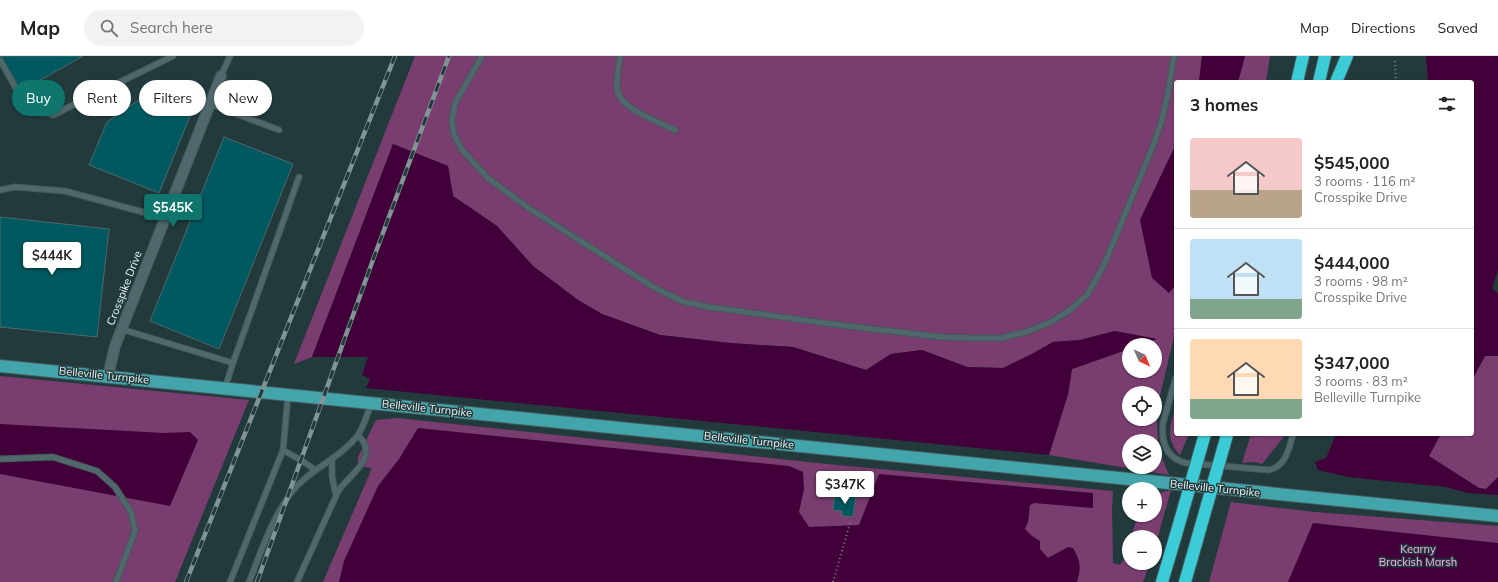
<!DOCTYPE html>
<meta charset="utf-8">
<style>
body{margin:0;font-family:Mulish,sans-serif;background:#f2f2f2;color:#222;height:100vh;display:flex;flex-direction:column;font-size:15px;white-space:nowrap}
*{box-sizing:border-box;margin:0}
p{font-size:13px;color:#767676}
.icon{flex:none;width:22px;height:22px;fill:none;stroke:currentColor;stroke-width:2;stroke-linecap:round;stroke-linejoin:round}
.map{position:relative;flex:1;overflow:hidden}
.sheet{position:absolute;left:1174px;top:24px;width:300px;height:356px;display:flex;flex-direction:column;background:#fff;border-radius:4px;box-shadow:0 1px 3px #0004}
.sheet>*{flex:none}
.banner{position:absolute;left:12px;top:24px;width:380px;height:36px;display:flex;gap:8px}
.needle{width:26px;rotate:136deg}
.controls{position:absolute;left:1122px;top:282px;display:grid;gap:8px}
.controls a{display:grid;place-items:center;width:40px;height:40px;border-radius:50%;background:#fff;box-shadow:0 1px 3px #0004;font-size:20px}
.price{position:absolute;translate:-50% -34px;padding:0 9px;border-radius:4px;background:#fff;color:#222;font-size:13px;line-height:26px;filter:drop-shadow(0 1px 2px #0008)}
.price::after{content:'';position:absolute;left:50%;top:24px;width:12px;height:9px;margin-left:-6px;background:inherit;clip-path:polygon(0 0,100% 0,50% 100%)}
.price.selected{background:#0f766e;color:#fff}
ul{padding:0;list-style:none}
li{display:flex;align-items:center;gap:12px;height:100px;padding:0 16px}
li+li{border-top:1px solid #e0e0e0}
li span{display:grid;place-items:center;flex:none;width:112px;height:80px;border-radius:4px;color:#555}
li>.icon{margin-inline-start:auto}
span .icon{width:48px;height:48px;fill:#fffc;stroke-width:1}
li b{font-size:17px}
h2{display:flex;justify-content:space-between;align-items:center;height:48px;padding:0 16px;font-size:17px}
.pill{padding:0 14px;border-radius:18px;background:#fff;box-shadow:0 1px 3px #0004;font-size:14px;line-height:36px}
.pill.selected{background:#0f766e;color:#fff}
header{display:flex;align-items:center;gap:24px;box-sizing:border-box;height:56px;padding:0 20px;background:#fff;border-bottom:1px solid #e0e0e0}
header strong{font-size:19px}
nav{display:flex;gap:22px;margin-inline-start:auto;font-size:14px}
.search{width:280px;height:36px;background:#f2f2f2;display:flex;align-items:center;gap:10px;box-sizing:border-box;padding:0 14px;border-radius:22px;color:#767676;font-size:15px}
.map>svg:first-child{display:block}
.green{fill:#7a3d6f;fill-rule:evenodd}
.water{fill:#410039}
.building{fill:#005960;stroke:#50686b}
.lines{fill:none;stroke-linecap:round;stroke-linejoin:round}
.lane-casing{stroke:#43595a;stroke-width:7}
.street-casing{stroke:#43595a;stroke-width:12}
.primary-casing{stroke:#43595a;stroke-width:14}
.highway-casing{stroke:#43595a;stroke-width:14}
.path{stroke:#778a8c;stroke-width:2;stroke-dasharray:1 3;stroke-linecap:butt}
.lane{stroke:#50686b;stroke-width:5}
.street{stroke:#50686b;stroke-width:10}
.primary{stroke:#43a4ac;stroke-width:12}
.highway{stroke:#3bccd8;stroke-width:12}
.rail-casing{stroke:#819496;stroke-width:4.5}
.rail{stroke:#223a3c;stroke-width:3;stroke-dasharray:9;stroke-linecap:butt}
.highway-bridge-casing{stroke:#43595a;stroke-width:14;stroke-linecap:butt}
.highway-bridge{stroke:#3bccd8;stroke-width:12}
.labels{text-anchor:middle;stroke-width:3;stroke-linejoin:round;paint-order:stroke}
.street-label{font-size:11px;fill:#e9f7f8;stroke:#223a3c}
.park-label{font-size:11px;fill:#ffb0ee;stroke:#223a3c}
</style>
<header>
<strong>Map</strong>
<div class="search"><svg class="icon" aria-label="search" viewBox="0 0 24 24"><circle cx="10" cy="10" r="6"/><path d="M15 15l6 6"/></svg>Search here</div>
<nav><a>Map</a><a>Directions</a><a>Saved</a></nav>
</header>
<div class="map">
<svg width="1498" height="526" viewBox="0 0 1498 526">
<rect width="100%" height="100%" fill="#223a3c"/>
<path class="green" d="M415 0H1202L1199 26H1176V88L1140 164 1169 236 1176 229V278L1174 281 1156 356 1159 395 1169 419 1049 399 1068 338 1072 313 1129 293V315H1155V289H1139L1156 283 1115 275 1080 284 1053 286 1032 298 1003 312 967 311 922 294 891 298 866 314 793 291 730 287 660 279 602 258 578 244 533 210 497 170 453 140 448 110 393 88 312 301 294 308ZM1129 337H1155V363H1129ZM1129 385H1155V411H1129Z
M1245 0H1270L1266 26H1238Z
M1485 300H1498V421L1486 433 1479 432 1428 400 1441 378H1472V324Z
M0 320 249 344 175 526H0Z
M1176 352V378H1189L1180 399C1166 385 1169 369 1176 352Z
M397 362 827 408 1113 435 1112 452 1113 507 1120 509 1124 503 1129 486V507H1150L1143 526H323L372 412 358 410V401L376 364Z
M1251 378 1260 381 1256 378H1284L1283 382 1262 408 1255 406 1242 407Z
M1171 434 1155 491V481H1131L1138 459H1155V438Z
M1231 446 1315 456 1498 470V526H1209Z"/>
<path class="water" d="M1202 0H1245L1238 26H1199Z
M1426 0H1498V214L1492 233 1498 237V300H1485L1472 324V26H1428Z
M393 88 448 110 453 140 497 170 533 210 578 244 602 258 660 279 730 287 793 291 866 314 891 298 922 294 967 311 1003 312 1032 298 1053 286 1080 284 1115 275 1157 283 1139 289H1129V293L1072 313 1068 338 1049 399 366 332 370 323 362 319 368 301H312Z
M1176 88V229L1169 237 1152 222 1140 164Z
M0 368 164 377 190 376 198 384 170 450 0 418Z
M418 372 789 410 803 416 804 433 799 456 809 471 859 469 879 418 1093 437V452L1034 447 1030 449 1028 466 1025 473 1032 480 1040 485V493L1048 502 1068 491 1073 492C1081 506 1081 511 1077 526H339L344 505 378 430 399 403Z
M1336 378H1441L1429 400 1479 432 1486 433 1498 421V439L1468 437 1446 431 1348 421 1318 414 1315 406 1326 402Z
M1313 467 1498 487V526H1288Z"/>
<path class="building" d="M1 0H83L21 35Z
M143 41 190 60 159 137 89 109 107 66Z
M224 81 293 108 219 293 150 265Z
M0 161 109 173 97 281 0 271Z
M835 438 856 440 853 461 842 460V455L833 454Z"/>
<g class="lines">
<g class="lane-casing">
<path id="lane" d="M482 0 455 47 452 64 454 79 462 94 488 122 530 153 655 232 684 246 709 251 847 270 942 281 972 282H1001L1026 276 1051 266 1070 254 1087 239 1104 209 1153 90 1161 67 1167 42 1174 0
M620 0C619 9 615 29 618 37 624 54 659 66 675 74
M0 4 21 41 35 53 53 59 173 0
M221 20 230 0
M210 48 279 74
M0 134 15 131 65 135 165 162
M121 273 233 307 299 121
M1176 321 1163 367C1161 386 1166 402 1186 407L1269 414C1286 410 1289 393 1293 378
M225 332 233 307
M283 394 304 406 315 414
M0 403 53 401 97 415 115 431 131 456 135 475 116 526
M336 440C338 436 340 432 343 429 356 414 378 399 358 379
M230 526 283 394 288 339
M249 526C261 496 271 464 291 437 309 413 340 403 358 379 364 370 367 359 371 348
M297 526 336 440 332 420V402"/>
</g>
<g class="street-casing">
<path id="street" d="M108 320 115 290 221 20"/>
</g>
<g class="primary-casing">
<path id="primary" d="M0 310 1498 460"/>
</g>
<g class="highway-casing">
<path id="highway" d="M1297 26 1303 0
M1319 26 1325 0
M1336 26 1347 0
M1162 526 1175 482
M1185 526 1197 484"/>
</g>
<path class="path" d="M1395 5 1396 26
M833 526 850 467"/>
<use href="#lane" class="lane"/>
<use href="#street" class="street"/>
<use href="#primary" class="primary"/>
<use href="#highway" class="highway"/>
<g class="rail-casing">
<path id="rail" d="M186 526 395 0
M257 526 374 201 449 0"/>
</g>
<use href="#rail" class="rail"/>
<g class="highway-bridge-casing">
<path id="highway-bridge" d="M1175 482 1205 378
M1197 484 1227 379"/>
</g>
<use href="#highway-bridge" class="highway-bridge"/>
</g>
<g class="labels">
<g class="street-label">
<text transform="translate(124 232) rotate(-69)" y="4">Crosspike Drive</text>
<text transform="translate(104 319) rotate(6)" y="4">Belleville Turnpike</text>
<text transform="translate(427 352) rotate(6)" y="4">Belleville Turnpike</text>
<text transform="translate(749 384) rotate(6)" y="4">Belleville Turnpike</text>
<text transform="translate(1215 432) rotate(6)" y="4">Belleville Turnpike</text>
</g>
<g class="park-label">
<text x="1418" y="497">Kearny<tspan x="1418" dy="13">Brackish Marsh</tspan></text>
</g>
</g>
</svg>
<div class="controls">
<a><svg class="needle" viewBox="-14 -14 28 28"><path d="M0-13l5 13h-10z" fill="#e53935"/><path d="M0 13l5-13h-10z" fill="#767676"/></svg></a>
<a><svg class="icon" aria-label="locate" viewBox="0 0 24 24"><circle cx="12" cy="12" r="6"/><path d="M12 2v4M12 18v4M2 12h4M18 12h4"/></svg></a>
<a><svg class="icon" aria-label="layers" viewBox="0 0 24 24"><path d="M12 4l9 5-9 5-9-5zM3 14l9 5 9-5"/></svg></a>
<a>+</a>
<a>−</a>
</div>
<b class="price selected" style="left:173px;top:172px">$545K</b>
<b class="price" style="left:52px;top:220px">$444K</b>
<b class="price" style="left:845px;top:449px">$347K</b>
<div class="banner">
<a class="pill selected">Buy</a>
<a class="pill">Rent</a>
<a class="pill">Filters</a>
<a class="pill">New</a>
</div>
<section class="sheet">
<h2>3 homes<svg class="icon" aria-label="filters" viewBox="0 0 24 24"><path d="M4 7h16M4 17h16"/><circle cx="9" cy="7" r="2"/><circle cx="15" cy="17" r="2"/></svg></h2>
<ul>
<li><span style="background:linear-gradient(#f6c9c9 65%,#b9a48a 0)"><svg class="icon" aria-label="home" viewBox="0 0 24 24"><path d="M3 11l9-7 9 7M6 9v11h12V9"/></svg></span><div><b>$545,000</b><p>3 rooms · 116 m²</p><p>Crosspike Drive</p></div></li>
<li><span style="background:linear-gradient(#bfe0f5 75%,#7fa58c 0)"><svg class="icon" aria-label="home" viewBox="0 0 24 24"><path d="M3 11l9-7 9 7M6 9v11h12V9"/></svg></span><div><b>$444,000</b><p>3 rooms · 98 m²</p><p>Crosspike Drive</p></div></li>
<li><span style="background:linear-gradient(#ffd9b3 75%,#7fa58c 0)"><svg class="icon" aria-label="home" viewBox="0 0 24 24"><path d="M3 11l9-7 9 7M6 9v11h12V9"/></svg></span><div><b>$347,000</b><p>3 rooms · 83 m²</p><p>Belleville Turnpike</p></div></li>
</ul>
</section>
</div>
